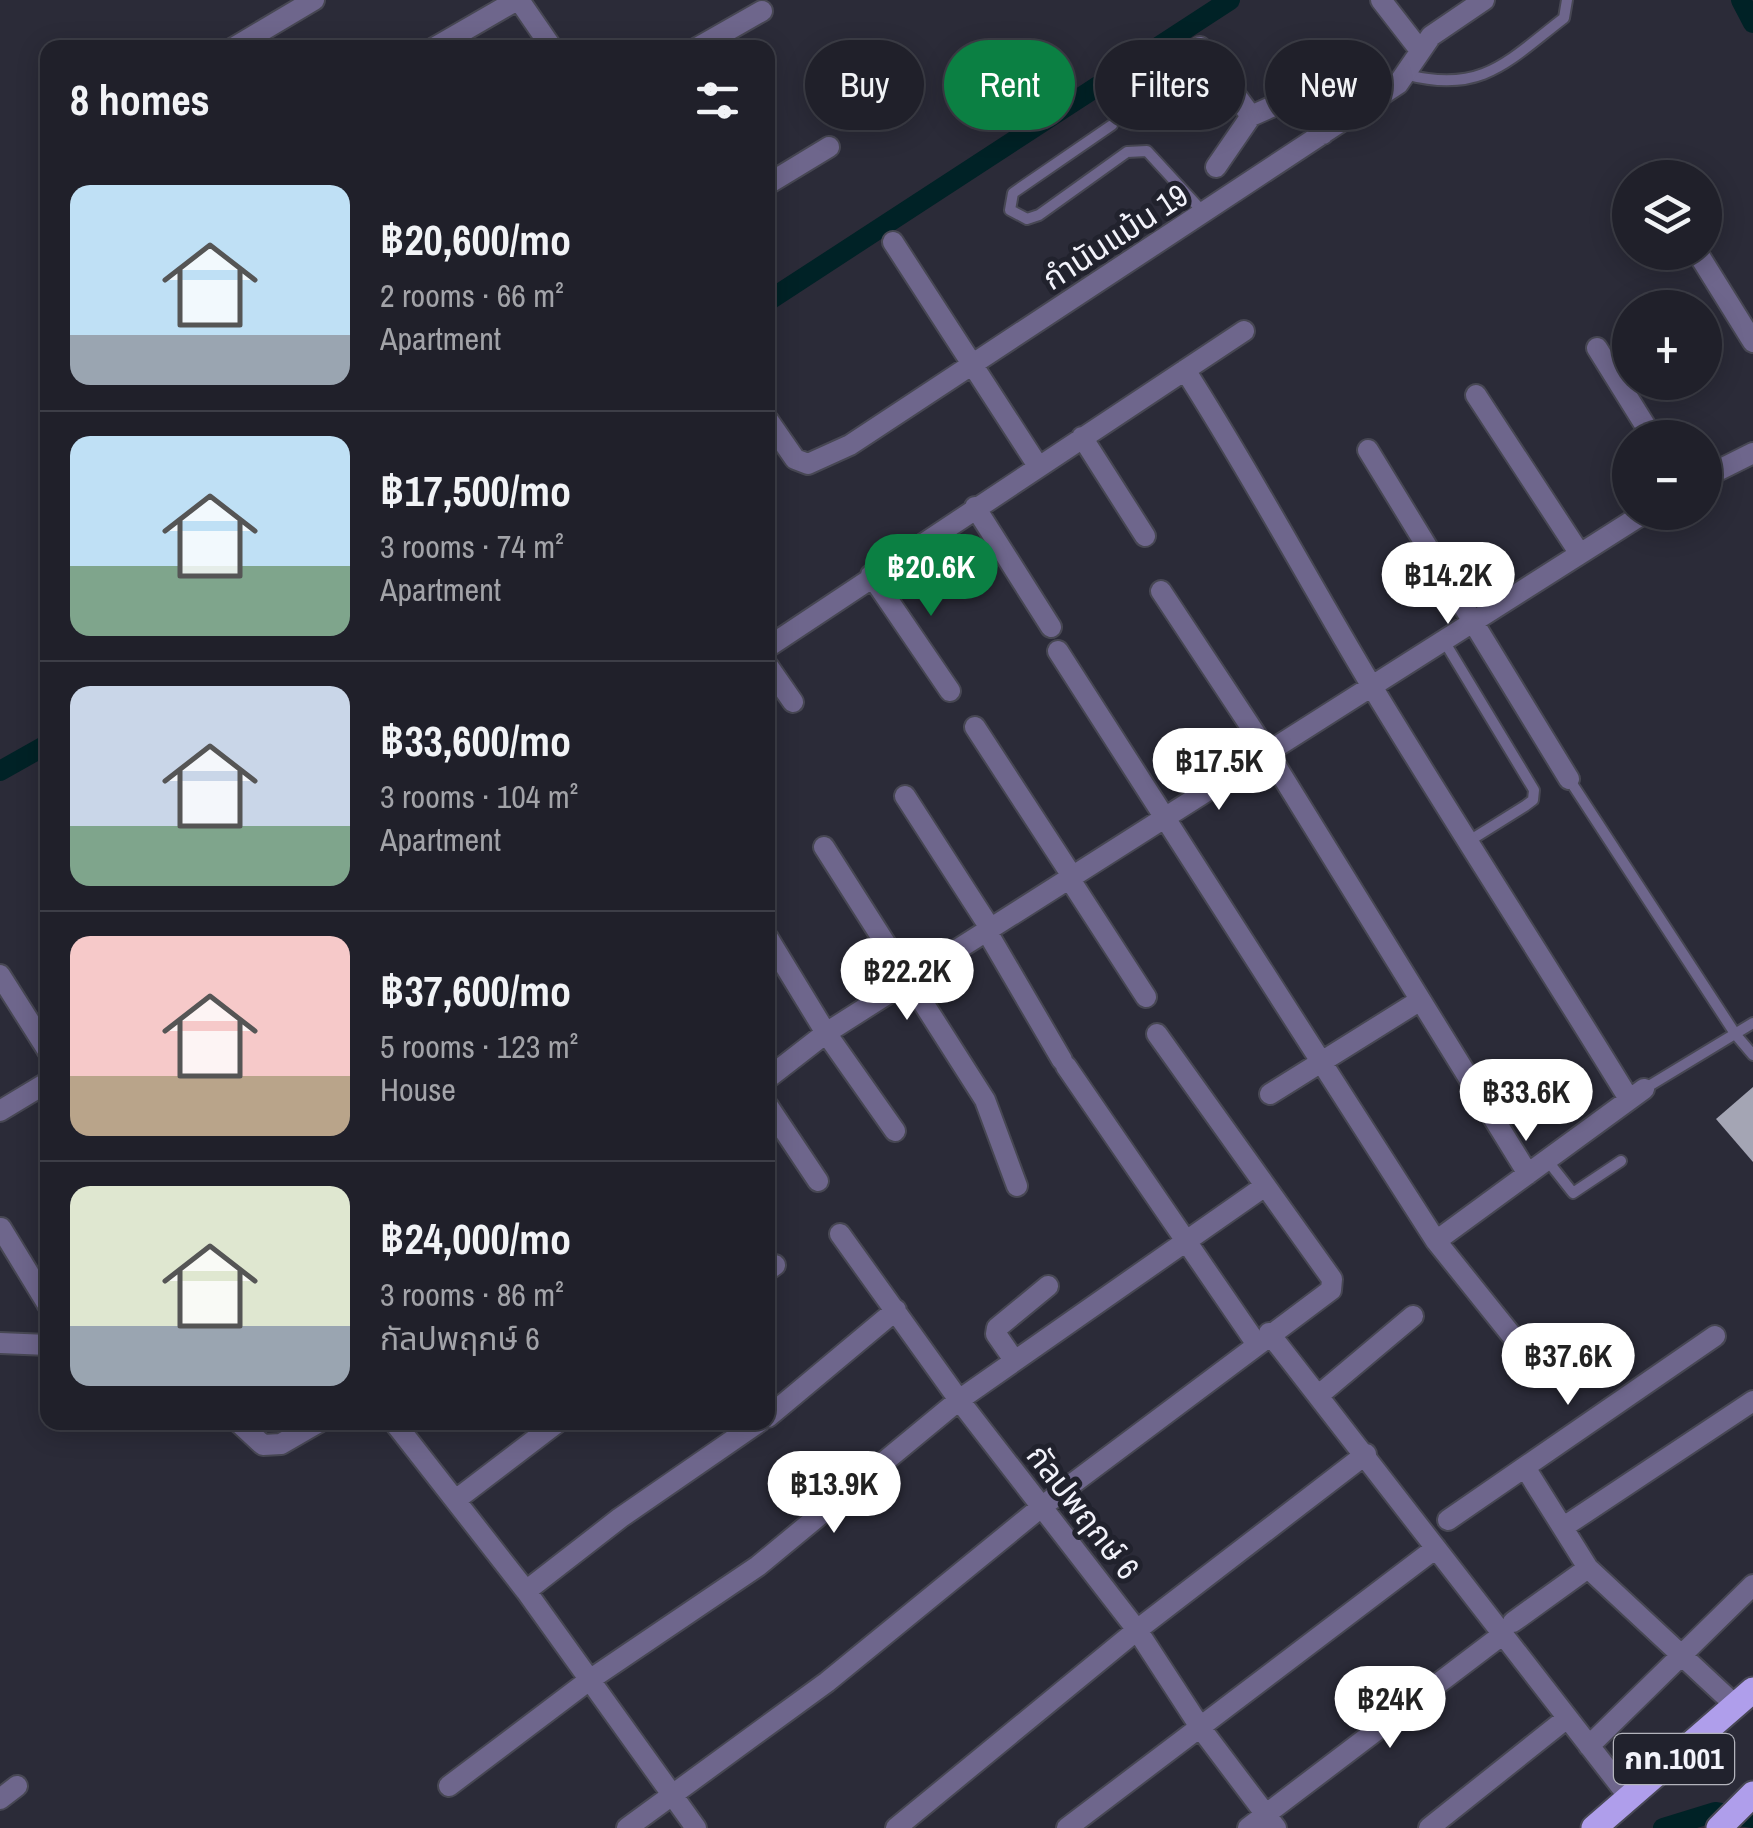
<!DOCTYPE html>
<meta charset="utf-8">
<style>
body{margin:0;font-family:"Archivo Narrow","Noto Sans Thai",sans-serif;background:#282832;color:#f1f3f6;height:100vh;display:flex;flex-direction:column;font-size:38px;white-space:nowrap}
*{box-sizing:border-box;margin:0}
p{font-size:32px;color:#a2a3a8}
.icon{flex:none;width:55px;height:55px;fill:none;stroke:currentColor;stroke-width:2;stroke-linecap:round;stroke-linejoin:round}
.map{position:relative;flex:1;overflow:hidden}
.details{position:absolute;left:40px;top:40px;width:735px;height:1390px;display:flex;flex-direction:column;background:#20202a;border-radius:20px;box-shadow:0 5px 25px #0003,0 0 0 2px #3d3e47}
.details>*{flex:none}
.top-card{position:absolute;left:805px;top:40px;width:798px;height:90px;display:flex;gap:20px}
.buttons{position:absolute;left:1612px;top:160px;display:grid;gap:20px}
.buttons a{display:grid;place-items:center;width:110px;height:110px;border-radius:50%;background:#20202a;box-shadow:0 5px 25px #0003,0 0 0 2px #3d3e47;font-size:50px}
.price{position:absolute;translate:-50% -85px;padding:0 22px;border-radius:35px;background:#fff;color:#222;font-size:32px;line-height:65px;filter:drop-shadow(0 2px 5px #0008)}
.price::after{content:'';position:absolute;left:50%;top:60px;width:30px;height:22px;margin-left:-15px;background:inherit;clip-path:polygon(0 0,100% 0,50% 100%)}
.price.current{background:#0b8043;color:#fff}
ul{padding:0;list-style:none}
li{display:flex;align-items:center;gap:30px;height:250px;padding:0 30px}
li+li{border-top:2px solid #3d3e47}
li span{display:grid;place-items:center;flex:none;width:280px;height:200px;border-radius:20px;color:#555}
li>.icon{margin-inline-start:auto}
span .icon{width:120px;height:120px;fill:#fffc;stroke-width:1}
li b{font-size:42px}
h2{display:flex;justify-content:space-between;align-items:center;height:120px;padding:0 30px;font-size:42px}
.chip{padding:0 35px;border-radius:45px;background:#20202a;box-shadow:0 5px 25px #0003,0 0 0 2px #3d3e47;font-size:35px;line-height:90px}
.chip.current{background:#0b8043;color:#fff}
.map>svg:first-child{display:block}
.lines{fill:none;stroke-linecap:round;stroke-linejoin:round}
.canal{stroke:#002226;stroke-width:20}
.building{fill:#a4a5b4}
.lane-casing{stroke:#474753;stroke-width:14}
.street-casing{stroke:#474753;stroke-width:24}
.primary-casing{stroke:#474753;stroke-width:29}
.lane{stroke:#6e668c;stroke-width:10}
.street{stroke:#6e668c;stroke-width:20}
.primary{stroke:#af9eeb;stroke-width:25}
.labels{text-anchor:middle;stroke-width:10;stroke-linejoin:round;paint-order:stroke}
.shield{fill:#21222d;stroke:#b3b4bc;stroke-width:2.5}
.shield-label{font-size:30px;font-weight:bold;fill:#f2f2fa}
.street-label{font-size:32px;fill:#f2f2fa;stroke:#21222d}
</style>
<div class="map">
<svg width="1753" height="1828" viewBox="0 0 1753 1828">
<rect width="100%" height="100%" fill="#2b2b38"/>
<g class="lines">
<path class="canal" d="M1741 0 1753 23
M768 301 1230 0
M0 771 48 744
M1663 1828 1715 1812 1753 1818"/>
</g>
<path class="building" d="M1753 1087V1162L1716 1119Z"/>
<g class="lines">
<g class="lane-casing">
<path id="lane" d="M1408 75C1482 94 1508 61 1564 18L1567 0
M1112 125 1013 193 1010 210 1027 219 1039 215 1127 152 1147 151 1204 213
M1444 641 1534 790 1533 800 1525 806 1469 841
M1569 779 1736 1035 1753 1055
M1644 1089 1753 1023
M1547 1160 1573 1193 1621 1161"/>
</g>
<g class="street-casing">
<path id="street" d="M519 0 552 48
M1381 0 1419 49
M1200 47 1251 116
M233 48 314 0
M434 48 517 0
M697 48 762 11
M1216 167 1251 116 1285 101 1297 105 1323 134
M768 184 829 147
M893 242 1038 466
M1697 252 1753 342
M1597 348 1653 438
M1185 370C1251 473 1308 580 1371 685 1455 824 1544 960 1629 1099
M1476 395 1580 554
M768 420 795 459 808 464 850 445 1398 84 1431 36 1484 0
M1082 437 1145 536
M1368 450 1569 779
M1705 477 1753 453
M975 507 1051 627
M871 575 950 691
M1161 591 1268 753 1528 1174
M768 647 1244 331
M1058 651 1436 1241 1533 1362
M768 666 793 702
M975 727 1072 876
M905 796 990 928
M824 847 985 1100 1017 1186
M1069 878 1146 997
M986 930 1062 1060
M768 938 826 1033 895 1131
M0 975 48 1051
M1066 1066 1256 1343
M768 1078 826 1033 1646 512
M1270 1094 1419 1001
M768 1106 818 1181
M0 1111 48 1082
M1 1228 48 1305
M840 1234 959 1400 1137 1630 1202 1730 1276 1828
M1436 1241 1644 1089
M768 1270 775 1265
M1269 1333 1629 1797
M0 1343 48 1345
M1014 1360 996 1334 997 1328 1048 1286
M1319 1395 1413 1316
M768 1417 896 1310
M238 1422 263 1445 281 1444 319 1422
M394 1422 526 1591 696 1828
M1526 1469 1588 1568 1736 1706
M457 1499 558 1422
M1448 1520 1715 1336
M1565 1526 1753 1401
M526 1591 620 1518 759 1422
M1513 1622 1588 1568
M1589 1746 1753 1585
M449 1786 588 1681 758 1566 959 1400 1265 1186
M0 1799 17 1786
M627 1828 827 1682 1040 1508 1331 1290 1332 1279 1157 1034
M896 1828 1137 1630 1366 1454
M1067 1828 1436 1548
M1248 1828 1502 1635
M1429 1828 1567 1718"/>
</g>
<g class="primary-casing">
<path id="primary" d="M1594 1828 1753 1690
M1719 1828 1753 1794"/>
</g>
<use href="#lane" class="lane"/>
<use href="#street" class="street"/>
<use href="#primary" class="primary"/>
</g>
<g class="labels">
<rect class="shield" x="1614" y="1734" width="120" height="50" rx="8"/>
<g class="shield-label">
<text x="1674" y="1769">กท.1001</text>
</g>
<g class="street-label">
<text transform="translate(1115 237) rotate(-33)" y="11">กำนันแม้น 19</text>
<text transform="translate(1083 1512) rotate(52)" y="11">กัลปพฤกษ์ 6</text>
</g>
</g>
</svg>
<div class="buttons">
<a><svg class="icon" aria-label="layers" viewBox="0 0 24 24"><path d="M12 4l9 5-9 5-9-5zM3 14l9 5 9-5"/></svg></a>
<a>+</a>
<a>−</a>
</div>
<b class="price current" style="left:931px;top:619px">฿20.6K</b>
<b class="price" style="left:1448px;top:627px">฿14.2K</b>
<b class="price" style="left:1219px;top:813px">฿17.5K</b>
<b class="price" style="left:907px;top:1023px">฿22.2K</b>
<b class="price" style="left:1526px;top:1144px">฿33.6K</b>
<b class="price" style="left:1568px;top:1408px">฿37.6K</b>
<b class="price" style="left:834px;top:1536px">฿13.9K</b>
<b class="price" style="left:1390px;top:1751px">฿24K</b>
<div class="top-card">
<a class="chip">Buy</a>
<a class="chip current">Rent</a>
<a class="chip">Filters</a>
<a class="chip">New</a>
</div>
<section class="details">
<h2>8 homes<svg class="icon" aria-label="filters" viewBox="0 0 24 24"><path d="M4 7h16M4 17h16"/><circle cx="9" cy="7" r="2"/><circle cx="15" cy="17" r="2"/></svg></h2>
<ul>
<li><span style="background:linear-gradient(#bfe0f5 75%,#9aa5b1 0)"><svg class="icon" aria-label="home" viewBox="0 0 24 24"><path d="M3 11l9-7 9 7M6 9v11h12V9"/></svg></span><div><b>฿20,600/mo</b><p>2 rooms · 66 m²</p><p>Apartment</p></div></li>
<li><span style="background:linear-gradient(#bfe0f5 65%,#7fa58c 0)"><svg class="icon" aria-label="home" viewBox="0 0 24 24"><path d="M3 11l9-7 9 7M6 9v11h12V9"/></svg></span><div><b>฿17,500/mo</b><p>3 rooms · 74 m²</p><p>Apartment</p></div></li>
<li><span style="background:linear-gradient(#c9d6e8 70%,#7fa58c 0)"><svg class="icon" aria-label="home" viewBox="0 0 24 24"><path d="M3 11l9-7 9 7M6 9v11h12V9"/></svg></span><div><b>฿33,600/mo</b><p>3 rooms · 104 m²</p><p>Apartment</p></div></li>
<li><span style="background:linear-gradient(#f6c9c9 70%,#b9a48a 0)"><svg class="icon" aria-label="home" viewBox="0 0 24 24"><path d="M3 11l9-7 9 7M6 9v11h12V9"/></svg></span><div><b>฿37,600/mo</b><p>5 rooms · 123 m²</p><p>House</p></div></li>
<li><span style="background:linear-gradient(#dfe7d0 70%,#9aa5b1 0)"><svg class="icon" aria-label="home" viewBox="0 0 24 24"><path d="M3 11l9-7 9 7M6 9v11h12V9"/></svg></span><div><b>฿24,000/mo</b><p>3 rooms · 86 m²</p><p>กัลปพฤกษ์ 6</p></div></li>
</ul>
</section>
</div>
